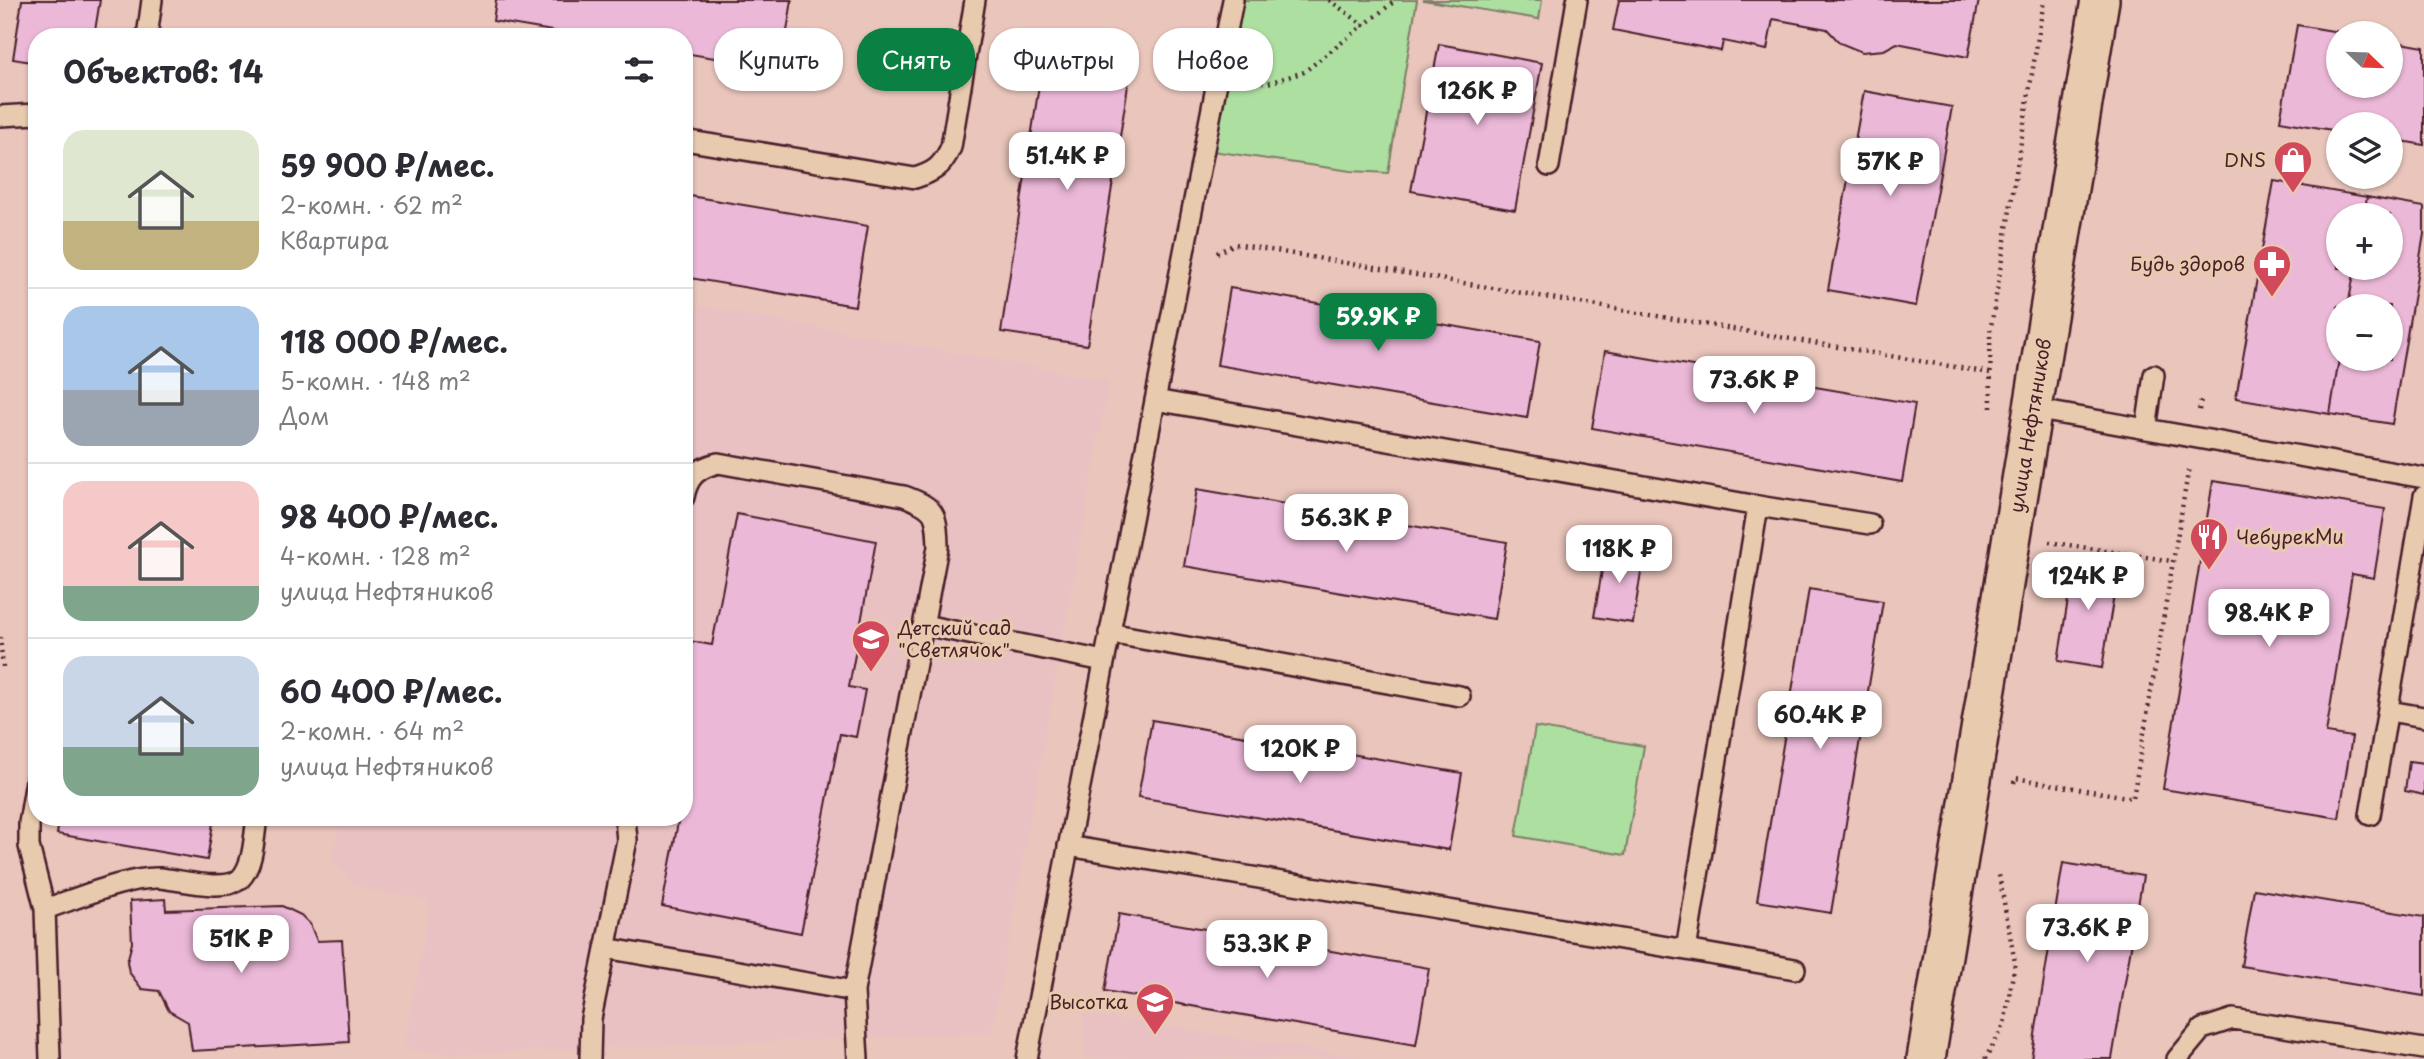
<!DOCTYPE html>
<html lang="ru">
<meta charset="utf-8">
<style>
body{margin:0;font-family:"Playpen Sans",sans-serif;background:#f7f7f7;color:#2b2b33;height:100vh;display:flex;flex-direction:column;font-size:26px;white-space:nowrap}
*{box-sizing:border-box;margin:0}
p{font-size:23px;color:#7c7c81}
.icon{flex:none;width:38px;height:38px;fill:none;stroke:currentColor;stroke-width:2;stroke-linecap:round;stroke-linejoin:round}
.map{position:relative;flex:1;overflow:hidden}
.panel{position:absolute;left:28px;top:28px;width:665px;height:798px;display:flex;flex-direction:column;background:#fff;border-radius:28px;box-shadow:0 2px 5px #0004}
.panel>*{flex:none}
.banner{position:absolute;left:714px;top:28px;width:665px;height:63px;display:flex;gap:14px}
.needle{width:46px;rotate:113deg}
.buttons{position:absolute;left:2326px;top:21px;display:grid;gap:14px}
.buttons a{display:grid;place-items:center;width:77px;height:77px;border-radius:50%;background:#fff;box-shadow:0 2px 5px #0004;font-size:35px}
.price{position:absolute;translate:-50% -60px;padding:0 16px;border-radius:14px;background:#fff;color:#222;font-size:23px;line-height:46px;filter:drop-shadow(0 2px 4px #0008)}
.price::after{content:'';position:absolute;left:50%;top:42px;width:21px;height:16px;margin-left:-10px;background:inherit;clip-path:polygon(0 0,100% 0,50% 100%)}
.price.selected{background:#0b8043;color:#fff}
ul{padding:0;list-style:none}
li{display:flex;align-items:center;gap:21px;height:175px;padding:0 35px}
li+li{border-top:2px solid #e1e1e2}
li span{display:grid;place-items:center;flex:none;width:196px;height:140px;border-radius:21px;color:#555}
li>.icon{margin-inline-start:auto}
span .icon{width:84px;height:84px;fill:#fffc;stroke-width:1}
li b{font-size:30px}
h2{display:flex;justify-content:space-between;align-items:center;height:84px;padding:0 35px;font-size:30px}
.chip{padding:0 24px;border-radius:28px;background:#fff;box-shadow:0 2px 5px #0004;font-size:24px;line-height:63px}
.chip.selected{background:#0b8043;color:#fff}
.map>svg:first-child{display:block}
.built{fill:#eac1c3}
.green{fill:#addfa1;stroke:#7c7f66;stroke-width:2}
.building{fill:#ebb8d7;stroke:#4a1f2b;stroke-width:2}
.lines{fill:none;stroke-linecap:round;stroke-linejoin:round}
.service-casing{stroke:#4a1f2b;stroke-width:24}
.minor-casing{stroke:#4a1f2b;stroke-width:42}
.path{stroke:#4a1f2b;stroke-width:4.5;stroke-dasharray:2 5;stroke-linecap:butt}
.service{stroke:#e8cbaf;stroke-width:19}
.minor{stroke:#e8cbaf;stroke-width:37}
.labels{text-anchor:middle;stroke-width:6;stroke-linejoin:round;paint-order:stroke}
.poi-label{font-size:19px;fill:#4a1f2b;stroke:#e8cbaf;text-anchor:end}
.street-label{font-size:19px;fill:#4a1f2b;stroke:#e8cbaf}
</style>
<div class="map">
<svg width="2424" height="1059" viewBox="0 0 2424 1059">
<rect width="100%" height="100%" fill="#e9c5bb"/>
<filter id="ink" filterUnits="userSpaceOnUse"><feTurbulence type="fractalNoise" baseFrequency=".0143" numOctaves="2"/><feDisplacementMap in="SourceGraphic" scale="14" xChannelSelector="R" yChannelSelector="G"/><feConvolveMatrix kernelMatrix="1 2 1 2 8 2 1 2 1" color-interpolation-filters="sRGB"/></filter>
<g filter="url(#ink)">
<path class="built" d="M684 303 1109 381 992 1033 456 1054 404 1048 430 901 356 887 332 860 339 817H684Z
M1083 1013 1370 1059H1085Z"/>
<path class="green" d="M1244 0H1417L1388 173 1351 171 1212 151Z
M1423 0H1542L1539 19Z
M1535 727 1644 746 1625 855 1516 836Z"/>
<path class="building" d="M22 0H100L94 37H37V63L13 59Z
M496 0H792L781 69 684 53V37H588L493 21Z
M1619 0H1979L1968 57 1897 43 1884 50 1862 52 1840 43 1827 29 1773 19 1767 50 1723 41 1721 51 1613 30Z
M2297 25 2345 33H2338V86H2390V41L2424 47V145L2390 139V124H2338V131L2280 121Z
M1046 40 1133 54 1087 345 1001 332Z
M1439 44 1542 63 1515 210 1411 191Z
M1864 91 1952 107 1916 306 1828 290Z
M2274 181 2367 197 2364 215H2338V268H2355L2348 306H2338L2339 359 2330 414 2236 398Z
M684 195 868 226 855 306 684 277Z
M2367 197 2424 207V234L2392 424 2330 414 2339 359H2390V306H2348L2355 268H2390V215H2364Z
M1230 288 1540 341 1527 418 1217 365Z
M1605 351 1915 404 1902 482 1592 428Z
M2213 481 2385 509 2374 578 2352 574 2326 733 2352 737 2339 818 2163 789Z
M1197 489 1507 542 1494 619 1184 566Z
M737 514 876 541 849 687 865 690 856 737 840 734 801 933 662 906 679 817H684V789L689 764 684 763V640L712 645Z
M1606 547 1644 553 1633 623 1594 617Z
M2075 557 2119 564 2102 668 2058 661Z
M1809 589 1883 601 1831 913 1757 901Z
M1152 720 1462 773 1449 850 1138 797Z
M2409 761 2424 763V795L2405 791Z
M60 817H214L207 860 57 834Z
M2063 863 2143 876 2112 1059H2031Z
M2254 889 2424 917V996L2241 966Z
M165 899 166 910 282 906 301 915 310 924 317 941 342 940 349 1042 192 1051 188 1022 169 1011 159 991 142 989 129 972 127 962 132 943 130 901Z
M1119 914 1429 968 1416 1045 1105 991Z"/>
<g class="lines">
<g class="service-casing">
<path id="service" d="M147 37 152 0
M0 116 37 114
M684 140 915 178C934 172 942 167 951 147L975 0
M1549 166 1577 0
M2033 409 2424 478
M2146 429 2154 375
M684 497C688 476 698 468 718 463L904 496C936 508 937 513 938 547L854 991 858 1059
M1758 506 1870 524
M924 625 1104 661
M1109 633 1460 696
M2389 711 2424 717
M37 775 29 823V846L45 909 50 1059
M2370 815 2424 496
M1068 846 1686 950 1758 506 1155 400
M45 909C76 899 129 876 160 878 180 880 225 892 240 879 254 865 254 836 257 817
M605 948 854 991
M1686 950 1795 969
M590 1059 591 1019 627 840 625 819 623 817
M1027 1059 1233 0
M2177 1059 2202 1029 2233 1019 2424 1049"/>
</g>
<g class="minor-casing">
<g id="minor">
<path id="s1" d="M1926 1059 2100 0"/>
</g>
</g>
<path class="path" d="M1329 0 1365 26
M1248 80 1268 83 1304 72 1396 0
M1217 253 1235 244 1990 373
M1991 408 1990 333 2044 0
M2199 410 2201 400
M2049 542 2172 561
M0 637 3 667
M2014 783 2015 778 2133 798 2189 467
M1985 1059 2004 1025 2015 963 1999 875"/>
<use href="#service" class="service"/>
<use href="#minor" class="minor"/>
</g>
</g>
<defs>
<g id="shop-pin" transform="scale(2.0125)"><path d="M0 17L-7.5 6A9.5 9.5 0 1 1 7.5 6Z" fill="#d1495b" stroke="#e8cbaf"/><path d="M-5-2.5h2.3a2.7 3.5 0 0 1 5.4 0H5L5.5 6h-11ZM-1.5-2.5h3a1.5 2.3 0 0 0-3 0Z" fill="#fff"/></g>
<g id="pharmacy-pin" transform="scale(2.0125)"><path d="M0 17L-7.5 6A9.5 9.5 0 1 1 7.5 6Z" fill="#d1495b" stroke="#e8cbaf"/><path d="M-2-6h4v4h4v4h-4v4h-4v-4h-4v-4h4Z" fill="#fff"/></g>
<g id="restaurant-pin" transform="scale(2.0125)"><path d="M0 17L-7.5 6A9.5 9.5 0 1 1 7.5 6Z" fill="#d1495b" stroke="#e8cbaf"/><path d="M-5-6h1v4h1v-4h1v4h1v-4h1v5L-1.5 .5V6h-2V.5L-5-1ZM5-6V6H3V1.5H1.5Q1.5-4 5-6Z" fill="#fff"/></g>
<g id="school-pin" transform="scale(2.0125)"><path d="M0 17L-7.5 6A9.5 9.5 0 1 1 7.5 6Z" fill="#d1495b" stroke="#e8cbaf"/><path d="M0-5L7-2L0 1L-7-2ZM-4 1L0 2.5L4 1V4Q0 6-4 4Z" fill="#fff"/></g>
</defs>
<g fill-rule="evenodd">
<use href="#shop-pin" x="2293" y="160"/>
<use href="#pharmacy-pin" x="2272" y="264"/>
<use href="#restaurant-pin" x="2209" y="537"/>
<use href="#school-pin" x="871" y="639"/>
<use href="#school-pin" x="1155" y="1002"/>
</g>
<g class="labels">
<g class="poi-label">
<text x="2266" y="167">DNS</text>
<text x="2245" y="271">Будь здоров</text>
<text x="2236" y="544" text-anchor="start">ЧебурекМи</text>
<text x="898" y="635" text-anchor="start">Детский сад<tspan x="898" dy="22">"Светлячок"</tspan></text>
<text x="1128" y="1009">Высотка</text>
</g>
<g class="street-label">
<text dy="7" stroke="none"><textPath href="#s1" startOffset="642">улица Нефтяников</textPath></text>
</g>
</g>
</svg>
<div class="buttons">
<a><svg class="needle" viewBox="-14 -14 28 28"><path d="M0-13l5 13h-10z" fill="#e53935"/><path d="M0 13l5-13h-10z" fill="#7c7c81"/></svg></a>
<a><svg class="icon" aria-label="layers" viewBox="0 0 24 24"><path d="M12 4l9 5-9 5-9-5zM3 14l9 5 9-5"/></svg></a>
<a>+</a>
<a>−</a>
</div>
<b class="price" style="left:1477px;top:127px">126K ₽</b>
<b class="price" style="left:1067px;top:192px">51.4K ₽</b>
<b class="price" style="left:1890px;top:198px">57K ₽</b>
<b class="price selected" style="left:1378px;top:353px">59.9K ₽</b>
<b class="price" style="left:1754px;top:416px">73.6K ₽</b>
<b class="price" style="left:1346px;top:554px">56.3K ₽</b>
<b class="price" style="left:1619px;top:585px">118K ₽</b>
<b class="price" style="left:2088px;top:612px">124K ₽</b>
<b class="price" style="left:2269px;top:649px">98.4K ₽</b>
<b class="price" style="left:1820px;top:751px">60.4K ₽</b>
<b class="price" style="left:1300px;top:785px">120K ₽</b>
<b class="price" style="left:2087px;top:964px">73.6K ₽</b>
<b class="price" style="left:241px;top:975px">51K ₽</b>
<b class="price" style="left:1267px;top:980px">53.3K ₽</b>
<div class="banner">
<a class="chip">Купить</a>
<a class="chip selected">Снять</a>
<a class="chip">Фильтры</a>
<a class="chip">Новое</a>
</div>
<section class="panel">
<h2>Объектов: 14<svg class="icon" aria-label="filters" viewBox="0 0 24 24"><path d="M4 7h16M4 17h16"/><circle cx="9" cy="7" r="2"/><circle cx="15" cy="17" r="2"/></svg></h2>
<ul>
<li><span style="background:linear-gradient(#dfe7d0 65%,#c2b280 0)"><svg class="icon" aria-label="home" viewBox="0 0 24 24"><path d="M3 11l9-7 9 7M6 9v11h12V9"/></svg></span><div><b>59 900 ₽/мес.</b><p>2-комн. · 62 m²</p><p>Квартира</p></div></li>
<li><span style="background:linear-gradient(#a9c7e8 60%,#9aa5b1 0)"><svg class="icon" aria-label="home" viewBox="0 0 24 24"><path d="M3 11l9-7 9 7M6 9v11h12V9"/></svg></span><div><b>118 000 ₽/мес.</b><p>5-комн. · 148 m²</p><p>Дом</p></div></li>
<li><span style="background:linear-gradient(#f6c9c9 75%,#7fa58c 0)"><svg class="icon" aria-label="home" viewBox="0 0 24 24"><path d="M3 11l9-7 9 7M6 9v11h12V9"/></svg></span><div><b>98 400 ₽/мес.</b><p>4-комн. · 128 m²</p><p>улица Нефтяников</p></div></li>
<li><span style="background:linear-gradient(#c9d6e8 65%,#7fa58c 0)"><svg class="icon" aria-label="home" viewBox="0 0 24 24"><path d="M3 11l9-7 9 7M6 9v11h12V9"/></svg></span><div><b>60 400 ₽/мес.</b><p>2-комн. · 64 m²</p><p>улица Нефтяников</p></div></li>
</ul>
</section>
</div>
